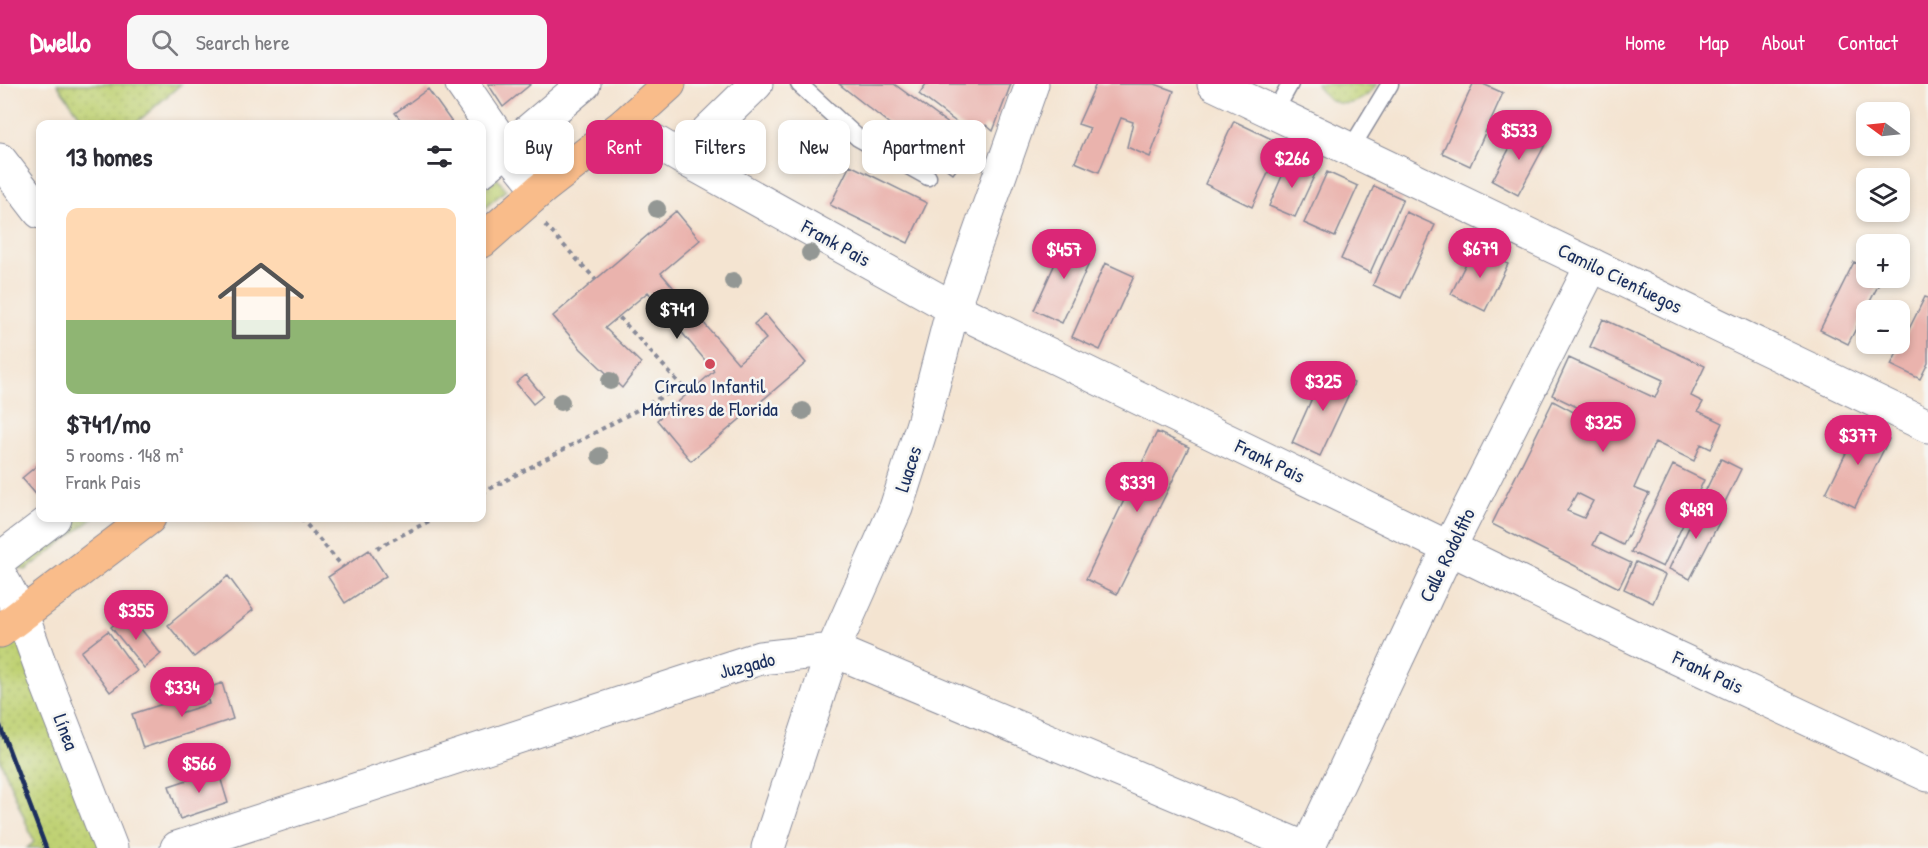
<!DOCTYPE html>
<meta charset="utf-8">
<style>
body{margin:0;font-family:"Patrick Hand",sans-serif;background:#f7f7f7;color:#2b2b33;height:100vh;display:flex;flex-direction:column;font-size:22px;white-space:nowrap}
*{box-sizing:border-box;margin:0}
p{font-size:20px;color:#7c7c81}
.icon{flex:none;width:33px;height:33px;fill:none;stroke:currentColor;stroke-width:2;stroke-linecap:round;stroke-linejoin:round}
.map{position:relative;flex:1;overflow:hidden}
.sheet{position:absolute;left:36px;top:36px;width:450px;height:402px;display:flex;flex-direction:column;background:#fff;border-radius:12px;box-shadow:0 3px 9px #0003}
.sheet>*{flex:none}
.hud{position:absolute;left:504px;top:36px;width:570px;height:54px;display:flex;gap:12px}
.needle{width:39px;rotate:285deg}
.controls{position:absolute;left:1856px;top:18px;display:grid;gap:12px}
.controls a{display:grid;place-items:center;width:54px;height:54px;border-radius:12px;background:#fff;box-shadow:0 3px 9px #0003;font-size:30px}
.price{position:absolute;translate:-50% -51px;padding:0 14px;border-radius:21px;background:#db2777;color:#fff;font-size:20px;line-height:39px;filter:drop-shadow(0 2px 3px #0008)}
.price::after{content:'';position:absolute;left:50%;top:36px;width:18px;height:14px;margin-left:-9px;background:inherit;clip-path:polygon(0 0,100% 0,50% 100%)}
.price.active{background:#222;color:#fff}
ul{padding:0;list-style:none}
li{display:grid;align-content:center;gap:12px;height:318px;padding:0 30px}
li+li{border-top:2px solid #e1e1e2}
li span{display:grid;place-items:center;height:186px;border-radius:12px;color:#555}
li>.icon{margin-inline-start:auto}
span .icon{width:108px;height:108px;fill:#fffc;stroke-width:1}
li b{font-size:26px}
h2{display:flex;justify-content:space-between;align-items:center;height:72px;padding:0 30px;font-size:26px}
.tag{padding:0 21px;border-radius:12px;background:#fff;box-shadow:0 3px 9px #0003;font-size:21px;line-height:54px}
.tag.active{background:#db2777;color:#fff}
header{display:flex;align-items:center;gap:36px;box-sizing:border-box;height:84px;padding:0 30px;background:#db2777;color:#fff}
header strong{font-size:28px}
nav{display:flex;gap:33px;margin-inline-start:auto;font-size:21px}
.search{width:420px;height:54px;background:#f7f7f7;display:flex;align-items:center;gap:15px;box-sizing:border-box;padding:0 21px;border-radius:12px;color:#7c7c81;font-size:22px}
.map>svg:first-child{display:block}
.grass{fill:url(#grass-dots);stroke:#6d8068;stroke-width:1.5}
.building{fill:#eab3ad;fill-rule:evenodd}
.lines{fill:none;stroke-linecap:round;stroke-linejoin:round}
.service-casing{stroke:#888a98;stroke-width:19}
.minor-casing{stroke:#888a98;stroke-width:35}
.tertiary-casing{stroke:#888a98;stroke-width:35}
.trunk-casing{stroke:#888a98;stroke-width:35}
.path{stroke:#888a98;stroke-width:4;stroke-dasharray:4.5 4.5;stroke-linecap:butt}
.service{stroke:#fff;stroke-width:16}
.minor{stroke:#fff;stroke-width:33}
.tertiary{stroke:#fff;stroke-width:33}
.trunk{stroke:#f9bc8a;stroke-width:33}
.rail{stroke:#1b2f5e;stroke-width:4.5}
.tree{fill:#939794}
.poi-dot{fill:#d1495b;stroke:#f6f6f2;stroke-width:2}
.labels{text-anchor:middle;stroke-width:5;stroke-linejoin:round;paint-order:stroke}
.street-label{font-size:20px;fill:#1b2f5e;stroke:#f6f6f2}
.poi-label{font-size:20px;fill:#1b2f5e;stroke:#f6f6f2}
</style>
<header>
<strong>Dwello</strong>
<div class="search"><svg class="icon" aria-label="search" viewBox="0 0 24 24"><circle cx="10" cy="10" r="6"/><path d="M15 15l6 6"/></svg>Search here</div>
<nav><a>Home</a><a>Map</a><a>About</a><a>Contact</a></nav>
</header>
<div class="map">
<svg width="1928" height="764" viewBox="0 0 1928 764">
<defs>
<pattern id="grass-dots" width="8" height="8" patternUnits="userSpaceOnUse" patternTransform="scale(1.5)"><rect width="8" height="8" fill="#bfd173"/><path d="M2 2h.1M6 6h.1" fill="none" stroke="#a4b466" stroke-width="1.8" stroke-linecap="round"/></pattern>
</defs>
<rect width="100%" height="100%" fill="#f6f6f2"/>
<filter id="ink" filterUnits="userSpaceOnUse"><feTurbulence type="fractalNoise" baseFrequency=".0167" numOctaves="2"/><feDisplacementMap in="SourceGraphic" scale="12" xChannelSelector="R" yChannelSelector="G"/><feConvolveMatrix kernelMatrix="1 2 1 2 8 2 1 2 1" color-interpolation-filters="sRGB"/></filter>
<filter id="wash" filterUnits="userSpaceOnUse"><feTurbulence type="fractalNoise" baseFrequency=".008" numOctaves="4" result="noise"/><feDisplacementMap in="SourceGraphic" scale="24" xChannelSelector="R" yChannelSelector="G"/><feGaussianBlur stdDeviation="1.35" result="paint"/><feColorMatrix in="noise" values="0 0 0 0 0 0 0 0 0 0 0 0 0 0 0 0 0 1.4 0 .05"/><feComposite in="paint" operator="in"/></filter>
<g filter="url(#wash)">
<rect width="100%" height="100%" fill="#f4e4d1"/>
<path class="grass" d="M57 0H181L135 40H86Z
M1317 0H1377C1362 23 1331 29 1317 0Z
M497 94 506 106 482 126V106Z
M72 434H94L26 486 19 485 22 474Z
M0 493 102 764H27L34 758 0 675Z"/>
<g id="blocks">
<path class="building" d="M488 0H531L503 23Z
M839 0H894L976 60 953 90Z
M926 0H1011L993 47 986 41 976 53 919 10Z
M1096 0H1155L1174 7 1150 73 1127 63 1133 38 1121 34 1099 88 1075 78 1090 44 1078 40Z
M1473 0H1483L1503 9 1470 82 1442 69Z
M428 5 453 40H404L395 29Z
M1234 37 1282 60 1252 123 1205 100Z
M1521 43 1547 57 1518 111 1492 97Z
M1289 76 1316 88 1295 133 1269 122Z
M850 81 927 119 908 159 830 121Z
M1327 88 1358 102 1335 153 1304 139Z
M1374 102 1403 115 1370 189 1341 175Z
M676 127 700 156 661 189 738 279 766 255 754 240 765 230 806 279 691 377 657 336 714 287 648 208 605 244 641 279 622 304 581 265 553 232Z
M1406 128 1435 141 1401 214 1373 201Z
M1067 153 1095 166 1062 239 1034 226Z
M1474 163 1508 180 1485 227 1451 210Z
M1854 178 1866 184V194H1882L1848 260 1820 246Z
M1105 179 1134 192 1100 266 1072 253Z
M1925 213 1928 214V279L1920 295 1891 281Z
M1603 235 1705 282 1691 312 1703 318 1698 327 1723 339 1711 365 1701 360 1694 377 1655 358 1634 404 1649 410 1623 461 1599 449 1593 461 1631 479 1619 504 1492 440 1553 317 1579 331 1581 325 1552 311 1569 274 1655 314 1663 296 1590 263ZM1577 409 1593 417 1584 434 1567 427Z
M1325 285 1354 299 1320 372 1292 359Z
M526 291 543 312 533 320 516 299Z
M1860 341 1889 355 1855 423 1826 409Z
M1157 348 1189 363 1117 510 1086 495Z
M1721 375 1741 385 1722 424 1702 414Z
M40 379V415L22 394Z
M1673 381 1704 396 1663 483 1631 468Z
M1701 418 1724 429 1690 495 1669 485Z
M369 466 386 492 345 519 328 493Z
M1636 478 1665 491 1653 519 1624 505Z
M228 492 253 526 194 573 168 541Z
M128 529 161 570 144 584 111 543Z
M108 547 137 587 110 608 81 568Z
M222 599 233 635 143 664 132 630 175 616 180 629 209 620 205 605Z
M218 686 228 719 180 735 169 702Z"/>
</g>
</g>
<g filter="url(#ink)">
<use href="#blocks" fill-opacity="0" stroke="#888a98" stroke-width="1.5"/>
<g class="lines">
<g class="service-casing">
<path id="service" d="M799 0 858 54 928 93
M1274 29 1290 0
M1350 66 1390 0"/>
</g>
<g class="minor-casing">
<path id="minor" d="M462 0 506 64 540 106
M625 40 681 73 953 224 1658 565 1928 691
M681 73 756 0
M0 76 40 128
M482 86 584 0
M0 475 54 434
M0 491 22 531 44 592 111 764
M177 764 760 574 833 566 1304 764
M768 764 833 566 896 424 924 336 953 224 1032 0
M1308 764 1449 464 1592 181"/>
</g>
<g class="tertiary-casing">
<path id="tertiary" d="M1214 0 1928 342"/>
</g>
<g class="trunk-casing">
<path id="trunk" d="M482 157 540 106 625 40 669 0
M0 547 149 434"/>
</g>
<path class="path" d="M545 141 596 196
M482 409 682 302 619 233
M301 434 343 483
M377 464 435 434"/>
<use href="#service" class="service"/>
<use href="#minor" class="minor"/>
<use href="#tertiary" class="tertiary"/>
<use href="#trunk" class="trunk"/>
<path class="rail" d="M0 642 46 764"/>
</g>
<g class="tree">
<circle cx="657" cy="125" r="9"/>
<circle cx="810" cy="169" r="9"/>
<circle cx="733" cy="197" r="9"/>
<circle cx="610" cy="297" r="9"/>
<circle cx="561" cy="318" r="9"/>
<circle cx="803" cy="327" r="9"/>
<circle cx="600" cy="372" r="9"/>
</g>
</g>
<circle class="poi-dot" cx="710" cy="280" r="6"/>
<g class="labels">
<g class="street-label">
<text transform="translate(836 159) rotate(29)" y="7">Frank Pais</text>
<text transform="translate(1620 194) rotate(26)" y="7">Camilo Cienfuegos</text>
<text transform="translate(1270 377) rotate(26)" y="7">Frank Pais</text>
<text transform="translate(908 385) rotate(-72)" y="7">Luaces</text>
<text transform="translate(1447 471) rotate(-64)" y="7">Calle Rodolfito</text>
<text transform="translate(747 581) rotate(-14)" y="7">Juzgado</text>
<text transform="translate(1708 588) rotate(25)" y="7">Frank Pais</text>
<text transform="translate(66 648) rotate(69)" y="7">Línea</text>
</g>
<g class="poi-label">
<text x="710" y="309">Círculo Infantil<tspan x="710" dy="23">Mártires de Florida</tspan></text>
</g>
</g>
</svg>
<div class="controls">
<a><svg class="needle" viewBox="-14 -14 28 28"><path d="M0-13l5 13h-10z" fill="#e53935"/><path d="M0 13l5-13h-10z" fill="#7c7c81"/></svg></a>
<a><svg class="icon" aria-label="layers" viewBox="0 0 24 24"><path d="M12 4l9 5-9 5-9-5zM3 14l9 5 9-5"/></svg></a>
<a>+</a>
<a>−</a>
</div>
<b class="price" style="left:1519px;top:77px">$533</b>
<b class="price" style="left:1292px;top:105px">$266</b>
<b class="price" style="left:1480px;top:195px">$679</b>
<b class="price" style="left:1064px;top:196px">$457</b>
<b class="price active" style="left:677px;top:256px">$741</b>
<b class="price" style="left:1323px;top:328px">$325</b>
<b class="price" style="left:1603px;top:369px">$325</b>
<b class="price" style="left:1858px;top:382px">$377</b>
<b class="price" style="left:1137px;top:429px">$339</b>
<b class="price" style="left:1696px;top:456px">$489</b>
<b class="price" style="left:136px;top:557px">$355</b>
<b class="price" style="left:182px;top:634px">$334</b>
<b class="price" style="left:199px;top:710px">$566</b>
<div class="hud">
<a class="tag">Buy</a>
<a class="tag active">Rent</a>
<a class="tag">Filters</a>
<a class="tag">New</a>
<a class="tag">Apartment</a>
</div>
<section class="sheet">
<h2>13 homes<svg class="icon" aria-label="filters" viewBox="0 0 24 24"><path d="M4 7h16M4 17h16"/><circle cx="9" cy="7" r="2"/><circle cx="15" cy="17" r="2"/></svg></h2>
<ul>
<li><span style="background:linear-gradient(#ffd9b3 60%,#8fb573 0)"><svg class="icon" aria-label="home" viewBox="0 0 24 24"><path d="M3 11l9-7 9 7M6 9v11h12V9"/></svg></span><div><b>$741/mo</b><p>5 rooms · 148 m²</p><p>Frank Pais</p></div></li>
</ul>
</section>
</div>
